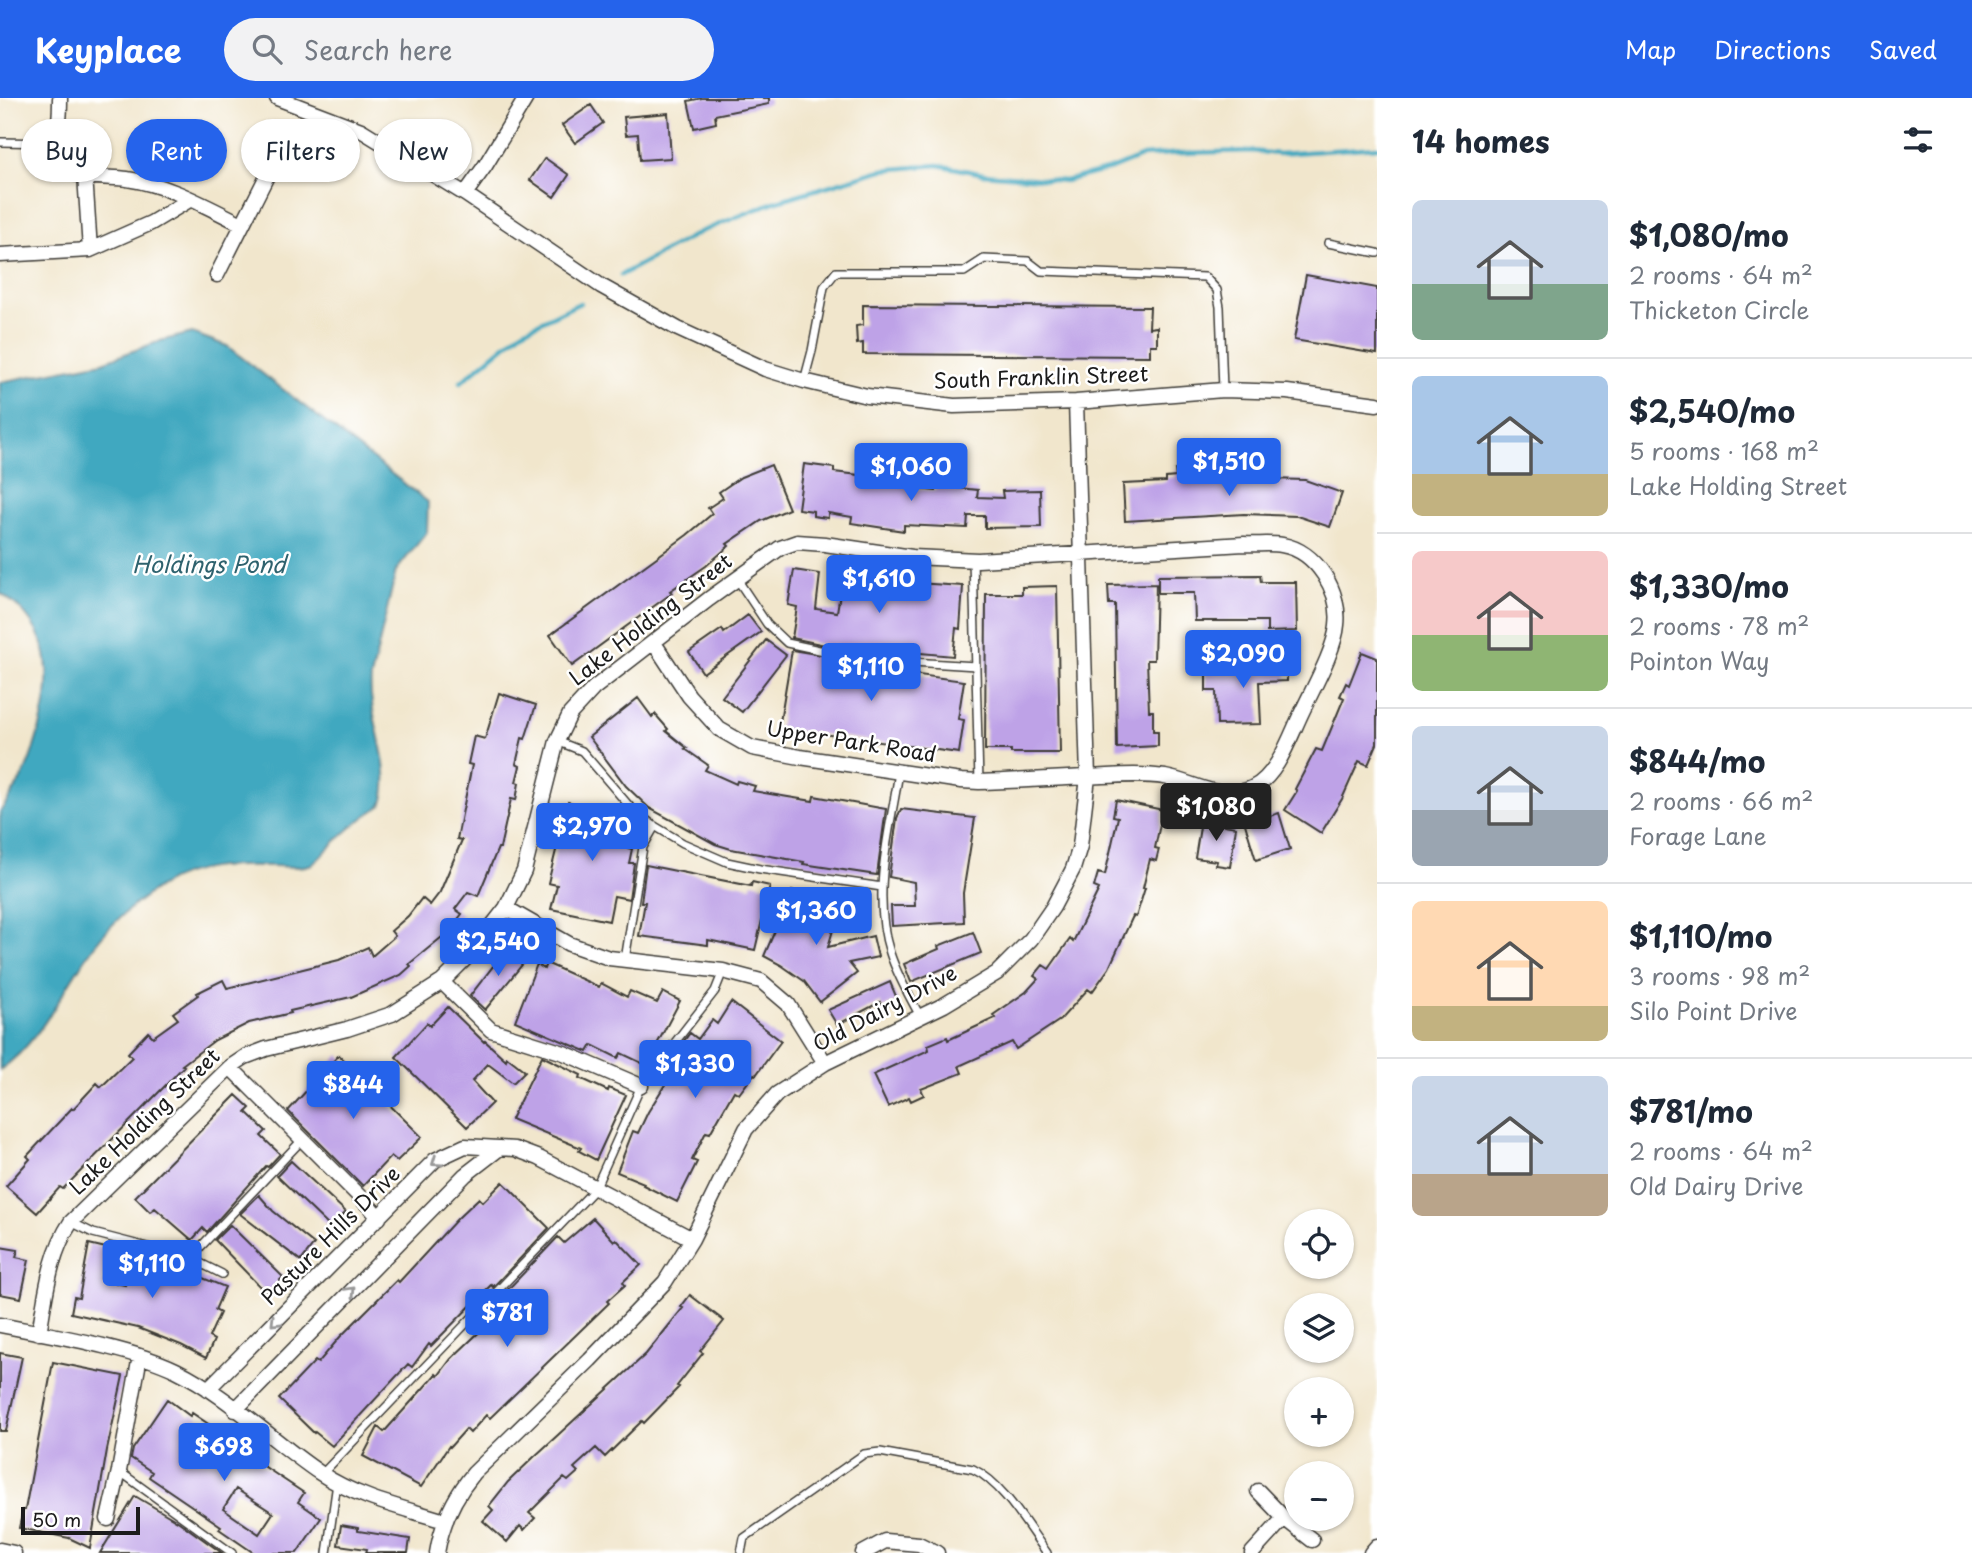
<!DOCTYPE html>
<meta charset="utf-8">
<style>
body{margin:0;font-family:"Playpen Sans",sans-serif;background:#f2f2f3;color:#1f2937;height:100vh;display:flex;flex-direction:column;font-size:26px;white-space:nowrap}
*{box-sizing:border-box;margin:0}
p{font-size:23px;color:#747a83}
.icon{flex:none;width:38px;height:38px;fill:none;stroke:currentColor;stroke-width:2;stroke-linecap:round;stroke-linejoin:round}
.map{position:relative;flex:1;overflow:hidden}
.drawer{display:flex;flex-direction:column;background:#fff;width:595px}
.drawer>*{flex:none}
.hud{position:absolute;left:21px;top:21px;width:665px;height:63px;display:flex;gap:14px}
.fabs{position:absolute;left:1284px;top:1111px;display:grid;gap:14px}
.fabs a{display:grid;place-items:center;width:70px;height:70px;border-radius:50%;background:#fff;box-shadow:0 2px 5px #0004;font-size:35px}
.scale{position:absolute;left:21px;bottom:18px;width:119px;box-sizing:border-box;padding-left:7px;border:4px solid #1c1c1c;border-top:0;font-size:19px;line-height:24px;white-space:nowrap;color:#1c1c1c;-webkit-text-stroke:5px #fff;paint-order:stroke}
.price{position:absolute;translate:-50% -60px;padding:0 16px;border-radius:7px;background:#2563eb;color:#fff;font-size:23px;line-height:46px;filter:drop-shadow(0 2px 4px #0008)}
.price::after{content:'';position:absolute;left:50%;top:42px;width:21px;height:16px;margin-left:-10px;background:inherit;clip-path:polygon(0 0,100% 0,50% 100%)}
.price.selected{background:#222;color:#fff}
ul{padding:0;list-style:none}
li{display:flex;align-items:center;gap:21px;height:175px;padding:0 35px}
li+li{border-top:2px solid #e0e1e3}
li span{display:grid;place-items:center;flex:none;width:196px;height:140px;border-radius:10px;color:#555}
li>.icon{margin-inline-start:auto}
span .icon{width:84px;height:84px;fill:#fffc;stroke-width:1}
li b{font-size:30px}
h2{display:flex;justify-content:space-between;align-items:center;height:84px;padding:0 35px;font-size:30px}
.chip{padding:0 24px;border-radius:32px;background:#fff;box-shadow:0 2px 5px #0004;font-size:24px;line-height:63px}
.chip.selected{background:#2563eb;color:#fff}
header{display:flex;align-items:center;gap:42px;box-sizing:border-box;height:98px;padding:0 35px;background:#2563eb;color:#fff}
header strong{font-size:33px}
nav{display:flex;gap:38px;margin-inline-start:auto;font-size:24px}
.search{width:490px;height:63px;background:#f2f2f3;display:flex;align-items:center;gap:18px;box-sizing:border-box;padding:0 24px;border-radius:38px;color:#747a83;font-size:26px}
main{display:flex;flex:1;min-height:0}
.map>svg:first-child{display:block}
.water{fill:#40a8c0;stroke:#2e626e;stroke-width:2}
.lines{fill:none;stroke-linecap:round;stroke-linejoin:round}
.stream{stroke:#40a8c0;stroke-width:4.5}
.building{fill:#bea2e7;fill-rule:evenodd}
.service-casing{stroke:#3c3a36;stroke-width:10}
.minor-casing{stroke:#3c3a36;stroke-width:17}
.service{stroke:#fff;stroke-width:7}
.minor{stroke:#fff;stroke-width:14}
.oneway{stroke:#999}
.labels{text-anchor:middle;stroke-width:5;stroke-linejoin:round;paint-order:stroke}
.street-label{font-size:21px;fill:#1c1c1c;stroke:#fff}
.water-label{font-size:23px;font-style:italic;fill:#2e626e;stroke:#fff}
</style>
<header>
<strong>Keyplace</strong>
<div class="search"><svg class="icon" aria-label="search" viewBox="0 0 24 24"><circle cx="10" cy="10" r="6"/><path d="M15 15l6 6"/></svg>Search here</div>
<nav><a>Map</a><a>Directions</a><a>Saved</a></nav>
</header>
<main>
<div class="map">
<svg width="1377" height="1455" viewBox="0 0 1377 1455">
<rect width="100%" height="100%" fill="#fff"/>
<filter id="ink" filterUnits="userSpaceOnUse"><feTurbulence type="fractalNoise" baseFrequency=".0143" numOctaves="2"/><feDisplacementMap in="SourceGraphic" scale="14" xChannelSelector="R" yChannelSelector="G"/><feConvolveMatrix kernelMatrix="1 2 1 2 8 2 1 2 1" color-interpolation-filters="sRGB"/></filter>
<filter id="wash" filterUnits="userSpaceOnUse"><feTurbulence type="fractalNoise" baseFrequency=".00686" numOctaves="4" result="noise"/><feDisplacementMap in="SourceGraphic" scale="28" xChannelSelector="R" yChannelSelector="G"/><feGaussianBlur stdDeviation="1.57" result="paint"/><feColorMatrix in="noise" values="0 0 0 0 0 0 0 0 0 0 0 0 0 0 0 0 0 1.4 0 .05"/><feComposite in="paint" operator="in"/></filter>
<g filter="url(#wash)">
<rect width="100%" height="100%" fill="#f1e6cc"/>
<path class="water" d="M192 235 227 248 428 404 427 434 396 473 371 580C367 620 396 670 381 708 362 719 347 732 331 748 325 753 319 762 312 766 301 771 286 768 274 768 235 767 195 766 160 788 133 806 105 831 87 858 59 898 41 943 0 972V714C8 702 17 690 23 677 32 660 37 641 42 621 54 569 48 526 0 495V284L103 264 160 243Z"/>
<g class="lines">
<path class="stream" d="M621 177 700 134 774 104 882 72 938 67 984 76 1065 83 1111 71 1143 58 1183 55 1252 53 1278 56 1377 49
M461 284 522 233 580 205"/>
</g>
<g id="blocks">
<path class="building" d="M702 0H769V6L715 17 716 25 694 30 688 3Z
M591 7 603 25 575 45 562 27Z
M668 15 671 60 640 62 638 36 626 37 624 19Z
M545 60 569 77 554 99 530 82Z
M1306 177 1377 190V256L1294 242Z
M863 207 1150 209 1149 230 1157 229V247H1150V258L863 256V245L857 246 856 228 863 227Z
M804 366 834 370V374L911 383 910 390 936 393V388L978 392 977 399 1003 400 1002 393 1040 392 1041 429 985 430V418H968L967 430 904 427V433L851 425 852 419 828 415V420L813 418V413L798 411Z
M771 367 789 411 761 423 727 446 729 448 706 468 670 493 672 495 572 568 550 537 687 437 712 416 708 410 723 400 719 394 741 379Z
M1194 371V379L1239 378V380L1305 382 1342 395 1330 429 1297 418 1244 416 1125 423 1123 386 1166 384V380L1176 379 1175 372Z
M794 472 820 476 816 511 837 514 843 477 900 486V484L963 488 960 531 956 530 953 558 877 551 876 553 825 547 792 540 797 509 788 507Z
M1260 477 1261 484H1296L1297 533 1267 534V523H1195L1194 495H1158V478Z
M1156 486 1154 562H1147L1149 613H1153V633H1158V648L1117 650 1115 506H1109L1108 487Z
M1057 488 1060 655H1011V652H985L986 496H1022V489Z
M748 517 761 534 703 575 689 554 722 531 724 535Z
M766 542 786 557 742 614 722 599Z
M792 552 875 566 874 571 964 583 958 621 964 622 959 655 779 630Z
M1362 554 1377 560V646L1368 667 1359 663 1342 701 1321 735 1285 712 1297 693 1295 691 1316 651 1322 653 1344 600 1340 598 1346 585 1349 587Z
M1245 561H1287V583L1259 584 1261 626 1217 627 1216 593H1206V571L1245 572Z
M499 595 536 607 525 641 522 640 516 666 520 668 516 684 519 685 516 702 511 701 500 750H498L478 798 468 794 455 811 462 816 443 840 442 839 409 866 411 868 401 877 351 899 290 913 291 915 249 925 215 942 182 967 184 968 165 988 63 1091 60 1089 37 1115 6 1088 30 1061 27 1058 72 1010 73 1011 97 985 101 989 132 959 128 955 148 934 153 939 178 921 173 915 198 897 197 895 223 882 227 890 339 862 368 849 372 858 395 838 391 833 408 818 422 800 430 807 440 794 462 742 457 741 472 667 468 666 474 638 485 641Z
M638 600 652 619 655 616 668 631 666 633 687 650 685 651 708 667 705 672 736 686 737 683 755 688 753 693 788 699 813 703 814 698 886 711 877 777 803 766 804 764 731 751 715 746 649 710 626 688 589 639Z
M1116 702 1163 712 1155 750 1159 751 1156 763 1150 761 1143 790H1145L1136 819 1133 818 1109 870 1092 894 1088 891 1060 922 1016 951 1012 944 959 968 962 975 921 991 924 997 911 1003 909 999 888 1009 873 977 929 952 928 947 947 939 948 942 995 920 993 917 1026 894 1038 881 1034 878 1043 867 1049 871 1070 841 1073 844 1099 791 1094 789 1098 775 1105 777 1118 719 1113 718Z
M568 704 606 712 605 718 634 724 628 750 632 751 629 765H634L629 801 614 798 609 823 551 811 557 787 548 785Z
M901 711 975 720 963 795 964 824 892 828 891 808H915L914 784 889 779 897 720Z
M1279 715 1290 751 1256 762 1245 726Z
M1201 723 1236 729 1230 769 1216 767 1217 763 1195 760Z
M646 767 751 788 752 784 770 788 755 852 708 842V847L639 838 645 804H641Z
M792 793 809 800 808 802 839 812 828 849 873 838 878 859 849 865 857 875 820 904 804 883 781 867 764 858Z
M973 834 981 855 911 884 904 866 939 851 938 848Z
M508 849 526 862 485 912 470 898Z
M546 865 599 889 601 885 627 899 630 893 657 905 663 894 680 903 646 967 621 955 618 960 592 947 588 954 515 923 537 866 544 871Z
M890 884 898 903 882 910 880 904 837 927 828 912Z
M731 904 781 943 756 977 754 976 739 996 734 993 710 1035 706 1034 692 1062 697 1064 677 1104 643 1087 644 1085 617 1074 633 1033 638 1035 648 1014 671 977 662 972 690 935 698 941 712 922 717 926Z
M448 909 484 944 485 943 506 962 507 959 525 973 513 985 488 966 472 983 492 1005 467 1029 396 959 427 925 430 928Z
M339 957 422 1039 397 1063 391 1058 363 1088 288 1013Z
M542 958 581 977 580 980 608 993 609 990 626 997 596 1062 579 1053 581 1050 511 1021Z
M236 997 250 1010 246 1014 266 1033 261 1038 280 1056 268 1069 266 1068 207 1134 203 1130 192 1142 155 1110 150 1114 135 1099Z
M291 1063 346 1114 331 1130 277 1078Z
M503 1084 549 1130 493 1189 491 1187 431 1248 429 1246 412 1269 408 1266 332 1348 315 1334 314 1335 279 1301 315 1263 318 1265 340 1239 397 1182 399 1184 458 1120 479 1100 483 1104Z
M259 1097 273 1113 314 1146 301 1163 240 1116Z
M593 1120 614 1143 616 1141 641 1167 623 1184 625 1187 607 1203 609 1205 490 1320 486 1317 470 1335 466 1331 450 1349 449 1348 421 1389 363 1358 378 1329 384 1334 436 1276 438 1278 451 1261 492 1222 485 1217 497 1203 558 1139 564 1145Z
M230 1127 283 1179 267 1196 215 1142Z
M89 1146 110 1151 103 1182 125 1187 136 1156 173 1168 225 1189 215 1212 220 1215 209 1239 214 1242 206 1260 181 1247 138 1230 71 1215 74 1199 79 1200Z
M0 1149 18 1152 16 1159 29 1162 21 1200 0 1196Z
M690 1197 724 1223 700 1253 703 1255 677 1288 679 1289 644 1325 642 1323 605 1359 596 1350 574 1370 578 1374 568 1383 564 1380 529 1415 535 1420 524 1432 520 1428 507 1444 483 1423 493 1412 489 1408 508 1384 534 1359 646 1256 683 1210 681 1209Z
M0 1255 22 1259 6 1333H0Z
M53 1264 123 1278 107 1352 90 1450 69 1440 19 1430 23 1412H25Z
M167 1301 190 1318 192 1315 210 1327 234 1344 232 1347 304 1395 298 1404 321 1420 297 1455H254L219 1431 221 1428 149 1379 152 1374 131 1360 133 1351ZM236 1391 273 1415 259 1436 223 1411Z
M135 1398 179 1424 222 1455H100Z
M341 1427 358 1430V1433L410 1441 408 1455H366L367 1451 338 1447Z"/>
</g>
</g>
<g filter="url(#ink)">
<use href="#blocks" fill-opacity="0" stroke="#3c3a36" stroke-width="2"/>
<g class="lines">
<g class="service-casing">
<path id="service" d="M0 44 52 45
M1328 145 1377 155
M804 283 812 253 824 189 836 174H964L984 161 1028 163 1041 173 1205 179 1217 192 1220 209 1223 292
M973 462 979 684
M737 481 767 526 787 545 824 553 912 564 976 568
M557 643 582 653 631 710 653 727 683 745 727 764 760 771 882 789
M899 674C890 734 871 795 890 855 897 877 909 898 920 918
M625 862 643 749 655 728
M71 1124 93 1135 190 1160 222 1176
M190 1160 302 1042
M119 1373 232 1455
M322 1376 595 1091 641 988 715 893 723 873
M327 1455 337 1385
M741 1455 744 1440 864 1356 880 1354 973 1371C1003 1385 1027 1428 1047 1455"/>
</g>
<g class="minor-casing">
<path id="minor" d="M60 0C60 7 60 15 59 22 57 33 48 47 53 59 63 83 106 78 127 81 169 87 205 108 242 126
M277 0 361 32 465 96 601 188 678 231 765 271 804 283 867 298 954 308 1076 304 1223 292 1287 294 1377 306
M85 77 90 152
M465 96 485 68 526 0
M0 157 90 152 151 125 191 101
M217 177 278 56
M506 810 569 846 609 860 723 873 761 883 788 906 825 965
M442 884 491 932 564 955 641 988
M230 969 369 1108 379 1120
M0 1227C55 1238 127 1249 176 1272 229 1298 272 1343 320 1375 357 1400 403 1410 445 1423
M39 1235C46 1197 49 1157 71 1124L230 969 245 959 266 951 347 931 392 916 442 884 470 856 506 810 524 773 557 643 570 616 594 590 709 501 780 450 797 444 825 446 912 459 978 462 1244 446C1256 447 1270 445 1282 447 1317 453 1341 494 1337 527 1335 552 1312 592 1301 616 1290 639 1277 679 1252 690 1219 704 1197 685 1165 679 1138 675 1112 678 1085 679 1050 681 1014 683 979 684L961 683 800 659 752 650 719 631 689 598 654 545
M208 1291 435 1062 465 1048 515 1051 539 1060 692 1141
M235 1312 465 1077 500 1050
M1284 1420 1312 1442
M108 1421 119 1373 140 1258
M0 1452 14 1455
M437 1455C442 1424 454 1399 474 1375L590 1262 665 1184 692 1141 746 1031 777 996 825 965 944 907 997 875 1031 841 1053 809 1073 771 1080 748 1088 679 1076 304
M863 1455 885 1443 919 1446 937 1455
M1252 1455 1284 1420 1258 1393
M1371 1455 1377 1448"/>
</g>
<use href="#service" class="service"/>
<use href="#minor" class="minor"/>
</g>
<defs><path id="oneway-chevron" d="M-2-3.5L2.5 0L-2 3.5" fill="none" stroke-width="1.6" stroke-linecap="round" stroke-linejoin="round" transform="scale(1.75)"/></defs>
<g class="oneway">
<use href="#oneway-chevron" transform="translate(436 1064) rotate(145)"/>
<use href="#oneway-chevron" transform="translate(351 1193) rotate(-46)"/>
<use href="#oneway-chevron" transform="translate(275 1224) rotate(135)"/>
</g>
</g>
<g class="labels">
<g class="street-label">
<text transform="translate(1041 280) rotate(-2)" y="7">South Franklin Street</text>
<text transform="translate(651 522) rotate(-38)" y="7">Lake Holding Street</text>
<text transform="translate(851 644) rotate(9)" y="7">Upper Park Road</text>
<text transform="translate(885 911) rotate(-28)" y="7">Old Dairy Drive</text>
<text transform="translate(145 1024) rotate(-44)" y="7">Lake Holding Street</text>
<text transform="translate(331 1138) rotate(-45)" y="7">Pasture Hills Drive</text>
</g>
<g class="water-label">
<text x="209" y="475">Holdings Pond</text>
</g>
</g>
</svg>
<div class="fabs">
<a><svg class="icon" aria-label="locate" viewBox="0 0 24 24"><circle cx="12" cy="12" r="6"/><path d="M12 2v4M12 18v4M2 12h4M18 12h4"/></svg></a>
<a><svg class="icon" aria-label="layers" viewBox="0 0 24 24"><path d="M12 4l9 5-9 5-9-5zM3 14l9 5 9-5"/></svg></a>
<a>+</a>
<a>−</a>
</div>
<div class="scale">50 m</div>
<b class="price" style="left:1229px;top:400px">$1,510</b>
<b class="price" style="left:911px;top:405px">$1,060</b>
<b class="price" style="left:879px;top:517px">$1,610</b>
<b class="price" style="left:1243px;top:592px">$2,090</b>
<b class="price" style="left:871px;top:605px">$1,110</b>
<b class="price selected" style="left:1216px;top:745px">$1,080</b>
<b class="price" style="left:592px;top:765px">$2,970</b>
<b class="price" style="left:816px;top:849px">$1,360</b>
<b class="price" style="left:498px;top:880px">$2,540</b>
<b class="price" style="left:695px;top:1002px">$1,330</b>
<b class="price" style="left:353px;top:1023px">$844</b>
<b class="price" style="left:152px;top:1202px">$1,110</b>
<b class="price" style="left:507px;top:1251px">$781</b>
<b class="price" style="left:224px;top:1385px">$698</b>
<div class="hud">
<a class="chip">Buy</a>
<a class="chip selected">Rent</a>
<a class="chip">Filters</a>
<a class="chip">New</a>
</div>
</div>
<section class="drawer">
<h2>14 homes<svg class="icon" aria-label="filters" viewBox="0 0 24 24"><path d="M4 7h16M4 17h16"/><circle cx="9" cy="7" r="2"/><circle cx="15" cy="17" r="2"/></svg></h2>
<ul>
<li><span style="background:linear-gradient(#c9d6e8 60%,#7fa58c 0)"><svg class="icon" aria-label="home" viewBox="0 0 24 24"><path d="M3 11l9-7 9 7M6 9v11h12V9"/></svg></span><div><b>$1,080/mo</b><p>2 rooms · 64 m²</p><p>Thicketon Circle</p></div></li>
<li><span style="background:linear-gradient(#a9c7e8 70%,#c2b280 0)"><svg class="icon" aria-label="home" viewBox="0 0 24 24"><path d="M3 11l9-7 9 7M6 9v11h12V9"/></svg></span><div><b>$2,540/mo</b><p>5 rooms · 168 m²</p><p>Lake Holding Street</p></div></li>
<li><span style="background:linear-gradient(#f6c9c9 60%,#8fb573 0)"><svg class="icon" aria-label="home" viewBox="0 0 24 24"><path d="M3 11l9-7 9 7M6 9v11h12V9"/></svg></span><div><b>$1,330/mo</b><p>2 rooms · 78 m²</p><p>Pointon Way</p></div></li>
<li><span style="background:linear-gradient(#c9d6e8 60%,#9aa5b1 0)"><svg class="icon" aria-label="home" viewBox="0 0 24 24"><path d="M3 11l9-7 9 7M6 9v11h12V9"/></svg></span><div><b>$844/mo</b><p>2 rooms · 66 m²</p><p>Forage Lane</p></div></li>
<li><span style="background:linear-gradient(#ffd9b3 75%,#c2b280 0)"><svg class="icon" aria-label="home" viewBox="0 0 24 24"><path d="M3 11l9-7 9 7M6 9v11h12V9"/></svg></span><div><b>$1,110/mo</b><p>3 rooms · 98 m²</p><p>Silo Point Drive</p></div></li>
<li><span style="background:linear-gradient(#c9d6e8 70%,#b9a48a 0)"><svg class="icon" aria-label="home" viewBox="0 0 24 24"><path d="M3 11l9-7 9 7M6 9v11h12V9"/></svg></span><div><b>$781/mo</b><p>2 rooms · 64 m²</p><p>Old Dairy Drive</p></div></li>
</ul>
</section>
</main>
